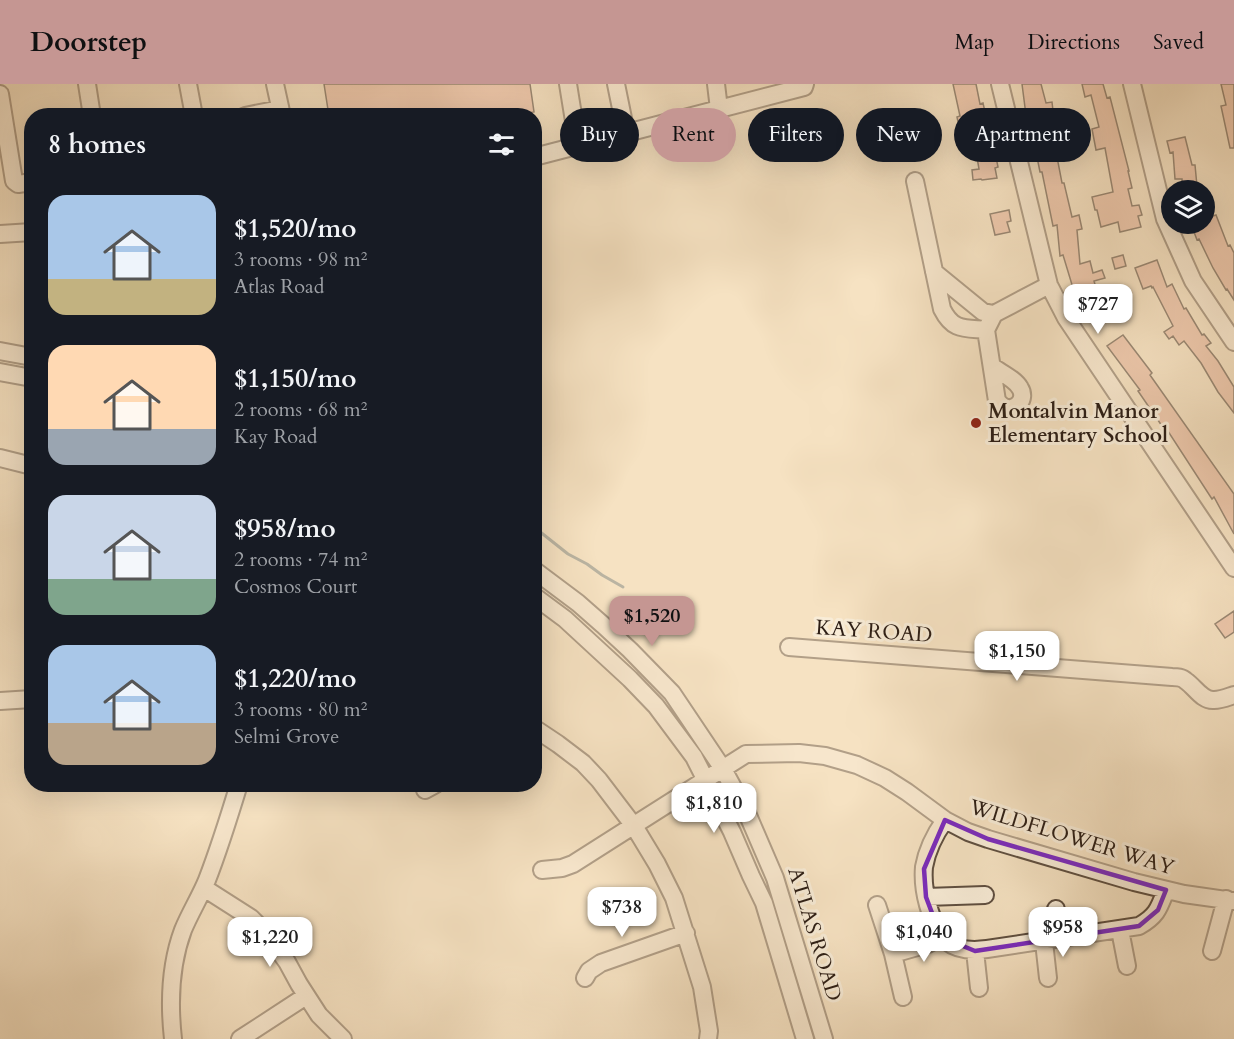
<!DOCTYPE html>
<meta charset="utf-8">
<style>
body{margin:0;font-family:Cardo,serif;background:#20242c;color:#f1f3f6;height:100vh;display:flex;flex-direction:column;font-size:22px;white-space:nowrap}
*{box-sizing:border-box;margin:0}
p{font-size:20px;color:#9ea1a6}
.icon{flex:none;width:33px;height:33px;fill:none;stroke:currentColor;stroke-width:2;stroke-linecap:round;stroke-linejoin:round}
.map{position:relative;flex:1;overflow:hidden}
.panel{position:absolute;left:24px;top:24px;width:518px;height:684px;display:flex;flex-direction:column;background:#171b24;border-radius:24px;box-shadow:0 6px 24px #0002}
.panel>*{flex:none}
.hud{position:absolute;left:560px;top:24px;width:570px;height:54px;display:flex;gap:12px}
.buttons{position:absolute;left:1161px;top:96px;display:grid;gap:12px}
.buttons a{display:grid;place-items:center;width:54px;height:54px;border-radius:50%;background:#171b24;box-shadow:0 6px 24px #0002;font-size:30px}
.price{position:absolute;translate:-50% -51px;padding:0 14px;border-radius:12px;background:#fff;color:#222;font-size:20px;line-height:39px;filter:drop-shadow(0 2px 3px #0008)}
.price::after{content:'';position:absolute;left:50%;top:36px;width:18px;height:14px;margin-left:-9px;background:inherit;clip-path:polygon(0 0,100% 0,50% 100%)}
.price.current{background:#c59692;color:#111}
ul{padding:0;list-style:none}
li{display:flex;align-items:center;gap:18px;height:150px;padding:0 24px}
li span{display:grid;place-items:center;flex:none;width:168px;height:120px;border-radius:18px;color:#555}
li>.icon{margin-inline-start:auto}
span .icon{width:72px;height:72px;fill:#fffc;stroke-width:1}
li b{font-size:26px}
h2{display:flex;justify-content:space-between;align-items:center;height:72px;padding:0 24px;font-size:26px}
.tag{padding:0 21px;border-radius:27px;background:#171b24;box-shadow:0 6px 24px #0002;font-size:21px;line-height:54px}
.tag.current{background:#c59692;color:#111}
header{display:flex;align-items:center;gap:36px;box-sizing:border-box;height:84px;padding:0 30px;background:#c59692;color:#111}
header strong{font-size:28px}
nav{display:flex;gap:33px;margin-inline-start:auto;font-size:21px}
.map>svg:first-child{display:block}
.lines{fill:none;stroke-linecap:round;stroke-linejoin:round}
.stream{stroke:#727c7a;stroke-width:3}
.building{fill:#e7ad96;stroke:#2d1e15;stroke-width:1.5}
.minor-casing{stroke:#5f4f40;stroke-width:20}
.minor{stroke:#f8ecd7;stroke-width:16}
.marked{fill:none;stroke:#7b2cbf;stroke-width:4.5;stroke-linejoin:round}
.poi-dot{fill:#8f2418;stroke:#f8ecd7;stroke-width:2}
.labels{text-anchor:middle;stroke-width:6;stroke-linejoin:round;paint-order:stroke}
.poi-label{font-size:21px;font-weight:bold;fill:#2d1e15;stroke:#f8ecd7;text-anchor:start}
.street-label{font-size:21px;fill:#2d1e15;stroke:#f8ecd7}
</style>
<header>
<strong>Doorstep</strong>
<nav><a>Map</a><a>Directions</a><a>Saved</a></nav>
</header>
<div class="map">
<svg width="1234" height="955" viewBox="0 0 1234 955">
<rect width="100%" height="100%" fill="#f5e2c2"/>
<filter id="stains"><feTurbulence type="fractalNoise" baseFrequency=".00333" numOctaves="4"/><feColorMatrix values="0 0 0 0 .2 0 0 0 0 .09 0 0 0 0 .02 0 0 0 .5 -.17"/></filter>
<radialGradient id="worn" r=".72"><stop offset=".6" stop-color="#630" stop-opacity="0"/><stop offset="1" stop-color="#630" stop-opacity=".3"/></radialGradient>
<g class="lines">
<path class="stream" d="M534 443 568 470 587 480 602 491 623 503"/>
</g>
<path class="building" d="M324 0H530L534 28 511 32H329Z
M953 0H976L980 20 983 19 989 46H991L993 57 990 58 993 74 996 73 998 83 995 84 997 94 982 96 981 95 973 96 972 86 979 85 972 44 960 47 957 33 960 32Z
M1022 0H1041L1046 19 1052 18 1055 44H1058L1063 67 1056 68 1062 99H1064L1072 133 1079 131 1082 145 1077 146 1080 180 1090 177 1093 189 1102 186 1105 194 1094 197 1102 225 1089 228 1087 221 1081 223 1076 203 1073 204 1063 171 1060 172 1057 141 1053 142 1042 88H1040L1030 38 1027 39Z
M1082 0H1103L1107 14 1110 13 1129 87H1128L1132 104 1128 105 1132 122 1139 121 1142 131 1138 132 1141 143 1120 148 1118 138 1101 143 1097 126H1095L1092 113 1113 108 1105 64 1096 66 1092 45 1099 43 1091 11 1085 13Z
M1221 0H1234V64H1230L1221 22 1226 21Z
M1185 53 1192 81H1195L1197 102 1182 103V95H1175L1173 68 1170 69 1167 57Z
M1207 110 1213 132 1216 131 1228 162 1230 161 1234 169V216L1227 205 1226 206 1213 184 1199 155 1197 156 1191 140H1204V111Z
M1009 126 1011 137 1007 138 1010 148 995 151 990 130Z
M1123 171 1126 182 1115 185 1112 174Z
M1157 176 1167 203 1172 200 1184 225 1186 224 1202 251 1204 250 1211 259 1206 262 1218 277 1234 303V329L1218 308 1201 279 1184 257 1179 261 1173 252 1169 255 1164 248 1173 242 1153 203 1152 204 1151 202 1143 205 1135 184Z
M1123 251 1152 289 1150 291 1234 410V450L1214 413 1212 415 1164 341 1162 342 1138 307 1140 306 1107 262Z
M1234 527V548L1225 554 1215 540Z"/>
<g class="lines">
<g class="minor-casing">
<path id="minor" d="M87 0 92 32
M188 0 194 32
M275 0 282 32
M568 0 578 62
M616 0 626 49
M716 0 719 25
M1000 0 1049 201 1066 234 1234 484
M1132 0 1165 135 1193 197 1234 258
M0 10 14 97 18 100 32 98
M245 32 280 25
M534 73 804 3 805 0
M915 97 942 225C953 247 964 244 986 246L994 230 1049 201
M0 150 32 148
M934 188 983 228 994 230
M986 246 997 317C998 318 1002 322 1004 323 1016 328 1027 315 1020 304 1015 295 1001 289 993 283
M0 267 32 273
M0 288 32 294
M0 374 32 382
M534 486 578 519 603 541 630 566 672 609 723 685 747 729 775 794 824 955
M534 512 565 535 630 595 656 622 694 673 732 748 751 792 764 819 805 955
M789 563 1172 593C1177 593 1182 593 1186 597 1195 603 1202 617 1214 616 1221 616 1228 613 1234 611
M0 617 32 615
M534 644 558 660 583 679 599 696 634 742 657 780 674 814 702 903 709 947 708 955
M425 706 436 700
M945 736C935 750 927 766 924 783 923 794 925 810 928 821 938 855 949 870 987 865L1139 842C1157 832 1159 824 1166 806
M542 786 562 784 573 780 746 670 799 669 825 672 857 681 885 694 907 708 945 736 968 748 988 755 1134 798 1184 810 1234 817
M204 804 251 834 266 849 287 878 299 900 319 931 343 955
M926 813 985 811
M877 821 893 870 903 913
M1056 825 1059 855
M1120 846 1127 882
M1044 858 1048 894
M975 867 979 904
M1212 867 1226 815
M893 870 928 860 941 853
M585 894 589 887 601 879 686 849
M173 955C169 919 170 881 183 846 190 829 200 813 207 796 219 765 229 733 239 700
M240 955 306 912"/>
</g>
<use href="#minor" class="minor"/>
</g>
<path d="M0 0H1234V955H0ZM945 736 988 755 1166 806 1158 826 1139 842 975 867 941 853 926 813 924 785Z" fill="#f5e2c2" fill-opacity=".55" fill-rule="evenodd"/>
<path class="marked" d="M945 736 988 755 1166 806 1158 826 1139 842 975 867 941 853 926 813 924 785Z"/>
<circle class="poi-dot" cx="976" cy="339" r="6"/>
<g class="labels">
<g class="poi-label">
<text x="988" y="334">Montalvin Manor<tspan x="988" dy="24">Elementary School</tspan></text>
</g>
<g class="street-label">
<text transform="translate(874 547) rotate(4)" y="7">KAY ROAD</text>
<text transform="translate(1072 753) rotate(17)" y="7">WILDFLOWER WAY</text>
<text transform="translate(815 850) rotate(73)" y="7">ATLAS ROAD</text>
</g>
</g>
<rect width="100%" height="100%" filter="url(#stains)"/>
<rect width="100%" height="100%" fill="url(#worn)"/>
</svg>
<div class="buttons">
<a><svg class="icon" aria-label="layers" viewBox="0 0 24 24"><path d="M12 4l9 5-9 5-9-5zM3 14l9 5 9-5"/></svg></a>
</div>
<b class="price" style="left:1098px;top:251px">$727</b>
<b class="price current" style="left:652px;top:563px">$1,520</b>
<b class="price" style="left:1017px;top:598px">$1,150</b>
<b class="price" style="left:714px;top:750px">$1,810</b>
<b class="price" style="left:622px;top:854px">$738</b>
<b class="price" style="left:1063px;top:874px">$958</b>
<b class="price" style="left:924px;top:879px">$1,040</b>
<b class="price" style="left:270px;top:884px">$1,220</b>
<div class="hud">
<a class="tag">Buy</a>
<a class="tag current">Rent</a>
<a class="tag">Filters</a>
<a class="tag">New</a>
<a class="tag">Apartment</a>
</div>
<section class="panel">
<h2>8 homes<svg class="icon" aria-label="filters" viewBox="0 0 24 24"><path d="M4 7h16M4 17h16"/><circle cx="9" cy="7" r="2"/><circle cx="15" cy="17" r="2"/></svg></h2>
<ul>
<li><span style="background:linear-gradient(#a9c7e8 70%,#c2b280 0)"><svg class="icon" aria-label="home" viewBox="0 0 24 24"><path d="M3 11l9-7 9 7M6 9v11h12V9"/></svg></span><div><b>$1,520/mo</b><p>3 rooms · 98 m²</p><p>Atlas Road</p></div></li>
<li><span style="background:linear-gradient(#ffd9b3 70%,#9aa5b1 0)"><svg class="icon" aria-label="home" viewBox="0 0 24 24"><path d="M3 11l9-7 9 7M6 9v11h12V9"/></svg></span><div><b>$1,150/mo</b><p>2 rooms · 68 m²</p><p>Kay Road</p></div></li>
<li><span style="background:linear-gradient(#c9d6e8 70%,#7fa58c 0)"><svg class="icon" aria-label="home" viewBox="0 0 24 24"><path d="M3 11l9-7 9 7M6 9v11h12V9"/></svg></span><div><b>$958/mo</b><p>2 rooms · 74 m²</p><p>Cosmos Court</p></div></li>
<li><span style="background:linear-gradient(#a9c7e8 65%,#b9a48a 0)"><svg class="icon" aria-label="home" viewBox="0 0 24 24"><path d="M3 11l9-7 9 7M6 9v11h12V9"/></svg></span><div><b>$1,220/mo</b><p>3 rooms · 80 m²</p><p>Selmi Grove</p></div></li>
</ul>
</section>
</div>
